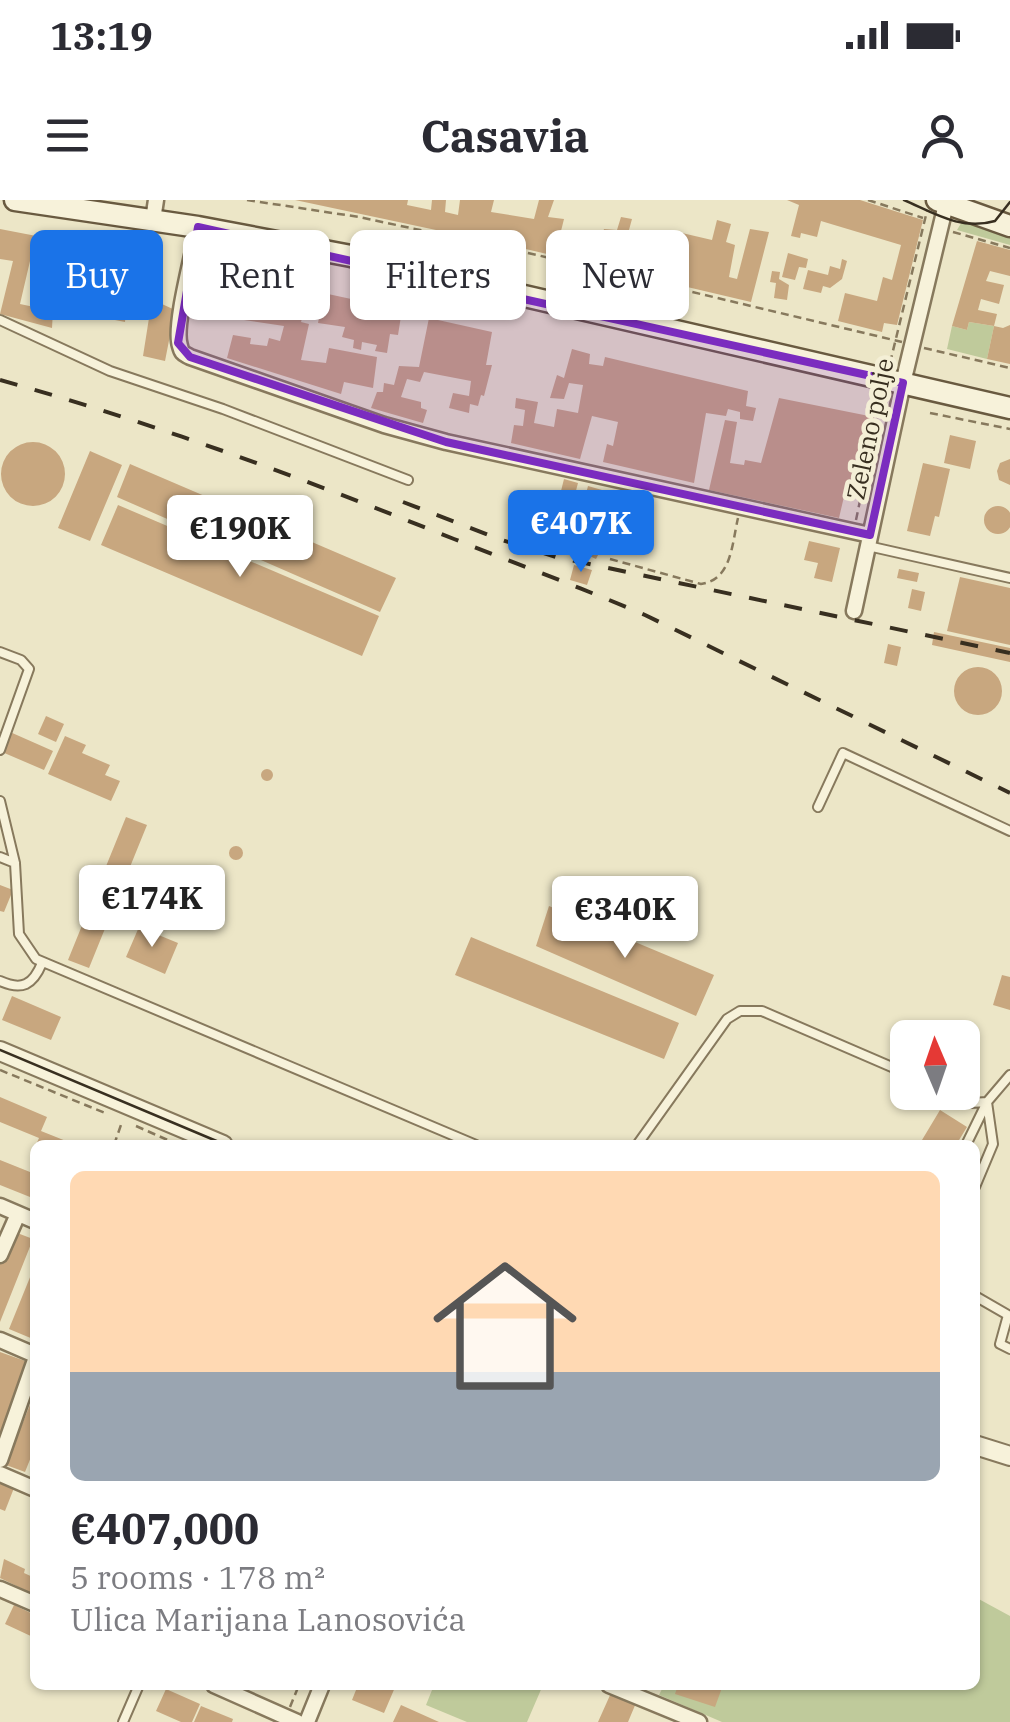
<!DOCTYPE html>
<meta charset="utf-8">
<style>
body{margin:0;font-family:"IBM Plex Serif",serif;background:#f7f7f7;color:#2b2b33;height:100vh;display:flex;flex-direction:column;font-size:38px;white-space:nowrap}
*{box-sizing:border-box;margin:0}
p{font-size:32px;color:#7c7c81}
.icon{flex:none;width:55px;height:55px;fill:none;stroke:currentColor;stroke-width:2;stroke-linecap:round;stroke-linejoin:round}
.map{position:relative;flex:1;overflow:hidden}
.details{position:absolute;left:30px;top:940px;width:950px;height:550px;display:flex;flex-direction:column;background:#fff;border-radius:15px;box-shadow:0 2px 8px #0004}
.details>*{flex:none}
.banner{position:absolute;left:30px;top:30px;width:950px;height:90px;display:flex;gap:20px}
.needle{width:65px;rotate:358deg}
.tools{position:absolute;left:890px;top:820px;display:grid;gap:20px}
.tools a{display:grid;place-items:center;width:90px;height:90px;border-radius:15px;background:#fff;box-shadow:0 2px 8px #0004;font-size:50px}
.price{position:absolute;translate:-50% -85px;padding:0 22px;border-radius:10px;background:#fff;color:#222;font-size:32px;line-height:65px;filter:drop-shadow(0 2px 5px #0008)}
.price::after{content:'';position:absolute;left:50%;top:60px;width:30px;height:22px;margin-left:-15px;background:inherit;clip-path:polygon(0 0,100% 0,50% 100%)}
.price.active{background:#1a73e8;color:#fff}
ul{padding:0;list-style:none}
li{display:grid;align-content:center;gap:20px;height:530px;padding:0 40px}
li+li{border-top:2px solid #e1e1e2}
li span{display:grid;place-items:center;height:310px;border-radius:15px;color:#555}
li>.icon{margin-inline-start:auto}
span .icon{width:180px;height:180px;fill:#fffc;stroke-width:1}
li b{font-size:42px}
.tag{padding:0 35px;border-radius:15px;background:#fff;box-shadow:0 2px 8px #0004;font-size:35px;line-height:90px}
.tag.active{background:#1a73e8;color:#fff}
.status{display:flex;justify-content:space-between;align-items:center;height:70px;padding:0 50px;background:#fff;direction:ltr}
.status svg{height:28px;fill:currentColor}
header{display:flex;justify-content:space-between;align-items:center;height:130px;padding:0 40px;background:#fff;font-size:45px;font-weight:800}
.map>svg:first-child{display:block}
.green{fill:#bfca9b}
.building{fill:#c8a77f}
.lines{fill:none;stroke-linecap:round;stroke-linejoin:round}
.service-casing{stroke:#87795d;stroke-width:12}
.minor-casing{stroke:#87795d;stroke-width:19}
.tertiary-casing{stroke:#87795d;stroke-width:22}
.secondary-casing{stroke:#695a40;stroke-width:25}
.path{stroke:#87795d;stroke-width:2.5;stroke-dasharray:8 5;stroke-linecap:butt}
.service{stroke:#f7f2da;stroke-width:8}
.minor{stroke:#f7f2da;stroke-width:14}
.tertiary{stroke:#f7f2da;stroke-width:18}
.secondary{stroke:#f7f2da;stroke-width:20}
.tram{stroke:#382f20;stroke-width:2.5}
.rail{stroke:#382f20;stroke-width:4;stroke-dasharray:18 18;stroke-linecap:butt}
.marked{fill:#7b2cbf;fill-opacity:0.2;stroke:#7b2cbf;stroke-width:8;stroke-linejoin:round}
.labels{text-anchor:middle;stroke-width:9;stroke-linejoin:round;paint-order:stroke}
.street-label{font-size:25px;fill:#382f20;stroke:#f4efd6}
</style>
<div class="status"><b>13:19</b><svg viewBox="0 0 49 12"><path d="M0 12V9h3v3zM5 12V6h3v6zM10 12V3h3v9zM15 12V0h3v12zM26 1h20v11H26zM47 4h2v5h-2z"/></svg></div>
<header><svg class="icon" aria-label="menu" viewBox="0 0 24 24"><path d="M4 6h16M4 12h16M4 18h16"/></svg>Casavia<svg class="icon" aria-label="person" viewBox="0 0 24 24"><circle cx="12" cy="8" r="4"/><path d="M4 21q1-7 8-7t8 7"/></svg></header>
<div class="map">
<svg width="1010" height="1522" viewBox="0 0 1010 1522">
<rect width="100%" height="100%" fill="#ece6c7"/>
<path class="green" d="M963 20 1010 35V45L957 30Z
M969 122 994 126 987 159 947 149 952 126 967 130Z
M975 1397 1010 1416V1522H722L659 1495 664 1485H975Z
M434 1485H543L527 1522H467L426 1505Z"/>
<path class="building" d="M295 0H408L407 5 431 10 432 0H446L445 12 458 15 460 0H494L491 12 534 19 539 0H554L548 17 564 19 560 35 600 42 604 29 617 30 621 17 632 19 624 48 673 60 682 33 712 40 717 20 731 24 726 42 735 45 729 77 737 79 750 29 769 32 751 102 530 50Z
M787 0H860L923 20 897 125 884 123 882 132 838 121 845 93 877 101 883 77 892 80 901 45 821 21 817 37 801 33 800 38 791 36 799 5Z
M0 29 135 55 131 73 122 71 119 89 134 92V101H138L145 58 159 61 151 99 175 110 165 161 143 156 149 118 126 110 125 122 110 119 112 109 99 104 105 76 61 67 62 60 37 55 36 61H30L20 104 53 111 52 128 0 114 13 61 0 59Z
M977 41 1010 50V76L990 71 986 81 1004 85 999 104 981 99 978 110 997 114 994 126 969 122 967 130 952 126Z
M788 53 808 59 806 68 799 67 795 80 782 77Z
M842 59 847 61 842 79 830 88 823 86 821 93 803 89 808 70 828 75 830 66 840 69Z
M208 68 402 110 398 135 390 134 387 153 375 151 377 145 362 142 361 150 353 148 354 140 342 137 345 127 318 123 322 102 308 98 301 122 309 124 301 160 326 163 329 148 377 157 373 188 344 182 341 194 227 158 233 135 251 138 250 144 267 146 269 138 280 141 284 126 237 119 244 95 235 92 230 110 197 102 204 70Z
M772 71 780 72 779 79 789 85 787 100 774 98 776 83 770 82Z
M429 118 492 132 486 165H492L484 196 481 195 478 206 470 204 469 213 449 208 453 193 469 196 471 181 424 172 420 182 407 179 401 197 421 202V208L427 210 423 223 371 208 377 192H383L384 183 394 185 399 166 419 167Z
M1010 125V164L987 159 994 126 1003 128Z
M572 149 590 154 589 164 603 166 605 157 748 191 746 206 756 208 753 221 740 219V212L728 209 726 216 706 213 694 283 603 262 607 244 613 246 618 222 592 216 580 259 511 243 514 225 523 226 525 210 515 208 516 198 538 202 534 223 554 227 557 209 578 213 583 185 569 183 564 199 550 198 557 175 564 178Z
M779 198 874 217 864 269 859 268 856 281 860 282 859 291 846 288 839 318 709 290 725 220 737 222 730 263 744 265 745 260 761 263Z
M950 235 976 241 970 269 944 263Z
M1 274a32 32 0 1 1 64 0a32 32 0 1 1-64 0Z
M90 251 122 265 90 341 58 328Z
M1010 259V285L999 280 997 271 1000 263Z
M923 263 950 269 939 317 935 316 930 336 907 331Z
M130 264 396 378 380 412 117 297Z
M564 279 578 283 572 306 558 303Z
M588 286 602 290 596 313 582 309Z
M614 292 628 296 622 319 608 316Z
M637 301 651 305 645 328 631 324Z
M118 305 379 416 362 456 101 345Z
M984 320a14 14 0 1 1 28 0a14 14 0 1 1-28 0Z
M560 326 572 329 570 333 575 334 576 328 588 331 585 345 557 338Z
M588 338 603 345 596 359 581 352Z
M809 341 840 348 832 382 814 378 818 363 804 360Z
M574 365 592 370 587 385 570 380Z
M899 369 919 373 917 382 897 378Z
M960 377 1010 388V445L947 431Z
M912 389 925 392 921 411 908 408Z
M934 432 1010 448V462L932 445Z
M888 444 901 447 897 466 884 463Z
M954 491a24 24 0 1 1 48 0a24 24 0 1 1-48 0Z
M46 516 64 524 56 542 38 534Z
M10 532 53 551 44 570 2 552Z
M65 536 86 545 82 553 110 565 105 575 120 581 111 601 48 574Z
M261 575a6 6 0 1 1 12 0a6 6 0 1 1-12 0Z
M126 617 147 625 89 768 68 760Z
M229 653a7 7 0 1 1 14 0a7 7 0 1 1-14 0Z
M0 685 13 690 4 712 0 711Z
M549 706 714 775 696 816 536 746Z
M139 727 178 743 165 774 126 757Z
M471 737 679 823 664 859 455 775Z
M1002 775 1010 777V810L993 805Z
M12 796 61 817 51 840 2 820Z
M0 897 47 917 41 931 76 945H36L39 938 0 922Z
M940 910 967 927 956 945H919Z
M0 960 35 974V999L0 985Z
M12 1031 33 1039 0 1122V1063Z
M35 1065V1135L33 1139 9 1129Z
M0 1152 28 1162 0 1234Z
M35 1192V1247L25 1272 6 1265Z
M0 1282 14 1288 5 1311 0 1309Z
M4 1359 25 1369 24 1373 35 1378V1395L0 1378Z
M14 1405 35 1415V1438L5 1424Z
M358 1485H396L384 1513 352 1500Z
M678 1485H723L715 1507 675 1494Z
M166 1489 200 1504 192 1522H181L156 1511Z
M611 1493 636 1503 628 1522H598Z
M401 1505 439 1522H393Z
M201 1506 233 1519 232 1522H194Z"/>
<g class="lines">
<g class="service-casing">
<path id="service" d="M0 120 110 171 223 209 408 280
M868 346 1010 378
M0 452 21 460 29 469 0 550
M0 601 15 663 19 734 36 759 476 945
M818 607 843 553 1010 631
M0 657 15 663
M0 781C22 791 33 785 42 763
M946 892 971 903 987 902 1010 875
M637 945 727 819 740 811H762L908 874
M966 945 987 902
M975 987 993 944 987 902
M975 1096 1008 1115 1000 1144 1010 1149
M123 1522 139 1485"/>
</g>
<g class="minor-casing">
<path id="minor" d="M153 20 156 0
M198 27C194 52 173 126 180 146 182 154 183 153 190 157L384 225 446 242 870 335
M854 411 903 183 947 0
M0 1006 35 1021
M0 1055 18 1014
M0 1140 35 1155
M0 1260 35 1160
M0 1274 35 1289
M0 1389 35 1404
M214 1485 297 1522
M609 1485 699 1522
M307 1522 322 1485"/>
</g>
<g class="tertiary-casing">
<path id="tertiary" d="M0 851 223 945
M975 1245 1010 1256"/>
</g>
<g class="secondary-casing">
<path id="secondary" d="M15 0 198 27 351 56 1010 208
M937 0 1010 26"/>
</g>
<path class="path" d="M247 0 359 17 537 55 902 142
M868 0 923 18
M953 32 1010 48
M924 148 1010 168
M890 163 927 11
M930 213 1010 229
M856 320 882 195
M610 359 701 384C732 380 732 343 738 318
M0 870 105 913
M136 926 179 945
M114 945 122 922
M290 1507 299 1485"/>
<use href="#service" class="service"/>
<use href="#minor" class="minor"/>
<use href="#tertiary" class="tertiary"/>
<use href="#secondary" class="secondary"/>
<path class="tram" d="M904 0C934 13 961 31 995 21L1010 2
M0 850 226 945"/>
<path class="rail" d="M0 180C155 223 304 279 454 339 517 364 582 388 645 415L1010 593
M403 302 499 339 556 357 1010 453"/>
</g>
<path class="marked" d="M198 27 903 183 870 335 446 242 190 157 178 143Z"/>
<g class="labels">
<g class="street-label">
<text transform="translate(870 229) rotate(-78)" y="9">Zeleno polje</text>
</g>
</g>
</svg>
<div class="tools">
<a><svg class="needle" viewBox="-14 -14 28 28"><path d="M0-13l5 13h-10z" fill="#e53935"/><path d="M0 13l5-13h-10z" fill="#7c7c81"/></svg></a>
</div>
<b class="price active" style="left:581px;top:375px">€407K</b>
<b class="price" style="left:240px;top:380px">€190K</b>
<b class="price" style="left:152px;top:750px">€174K</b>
<b class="price" style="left:625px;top:761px">€340K</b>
<div class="banner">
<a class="tag active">Buy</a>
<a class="tag">Rent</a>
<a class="tag">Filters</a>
<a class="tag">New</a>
</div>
<section class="details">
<ul>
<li><span style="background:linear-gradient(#ffd9b3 65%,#9aa5b1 0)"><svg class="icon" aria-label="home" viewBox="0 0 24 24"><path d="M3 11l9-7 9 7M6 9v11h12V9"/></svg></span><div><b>€407,000</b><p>5 rooms · 178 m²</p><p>Ulica Marijana Lanosovića</p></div></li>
</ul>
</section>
</div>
